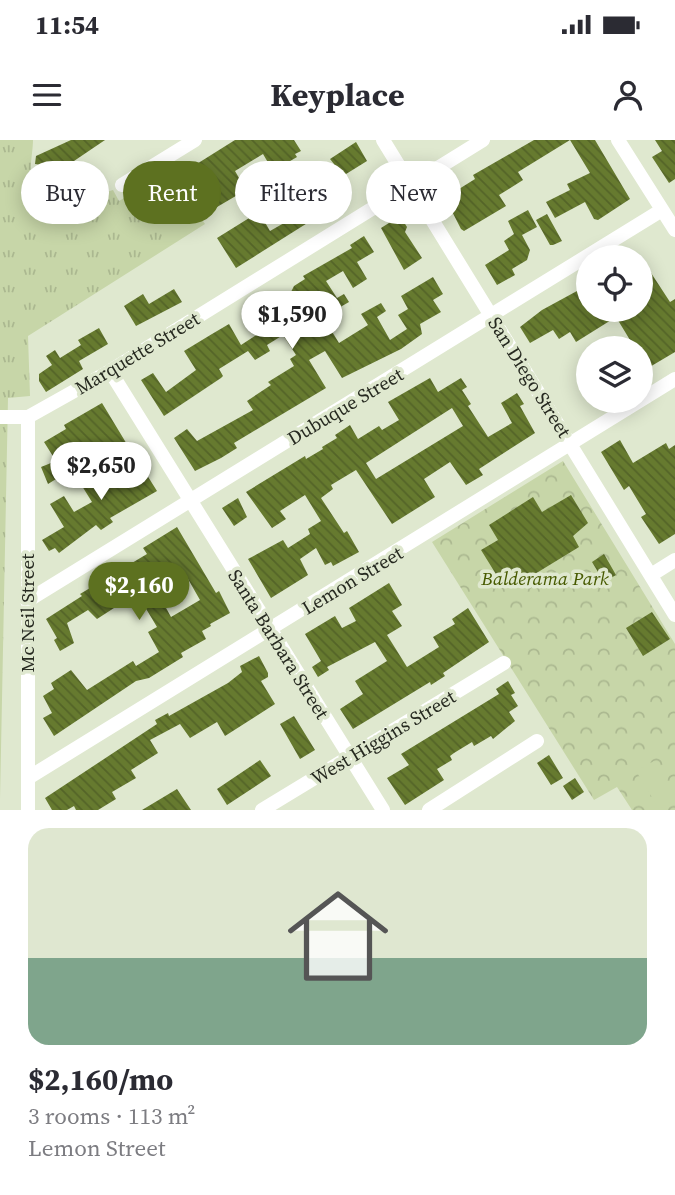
<!DOCTYPE html>
<meta charset="utf-8">
<style>
body{margin:0;font-family:"Source Serif 4",serif;background:#f7f7f7;color:#2b2b33;height:100vh;display:flex;flex-direction:column;font-size:26px;white-space:nowrap}
*{box-sizing:border-box;margin:0}
p{font-size:23px;color:#7c7c81}
.icon{flex:none;width:38px;height:38px;fill:none;stroke:currentColor;stroke-width:2;stroke-linecap:round;stroke-linejoin:round}
.map{position:relative;height:670px;overflow:hidden}
.panel{display:flex;flex-direction:column;background:#fff;flex:1}
.panel>*{flex:none}
.top-card{position:absolute;left:21px;top:21px;width:634px;height:63px;display:flex;gap:14px}
.fabs{position:absolute;left:576px;top:105px;display:grid;gap:14px}
.fabs a{display:grid;place-items:center;width:77px;height:77px;border-radius:50%;background:#fff;box-shadow:0 4px 18px #0003;font-size:35px}
.price{position:absolute;translate:-50% -60px;padding:0 16px;border-radius:24px;background:#fff;color:#222;font-size:23px;line-height:46px;filter:drop-shadow(0 2px 4px #0008)}
.price::after{content:'';position:absolute;left:50%;top:42px;width:21px;height:16px;margin-left:-10px;background:inherit;clip-path:polygon(0 0,100% 0,50% 100%)}
.price.selected{background:#5d7120;color:#fff}
ul{padding:0;list-style:none}
li{display:grid;align-content:center;gap:14px;height:371px;padding:0 28px}
li+li{border-top:2px solid #e1e1e2}
li span{display:grid;place-items:center;height:217px;border-radius:21px;color:#555}
li>.icon{margin-inline-start:auto}
span .icon{width:126px;height:126px;fill:#fffc;stroke-width:1}
li b{font-size:30px}
.chip{padding:0 24px;border-radius:32px;background:#fff;box-shadow:0 4px 18px #0003;font-size:24px;line-height:63px}
.chip.selected{background:#5d7120;color:#fff}
.status{display:flex;justify-content:space-between;align-items:center;height:49px;padding:0 35px;background:#fff;direction:ltr}
.status svg{height:19px;fill:currentColor}
header{display:flex;justify-content:space-between;align-items:center;height:91px;padding:0 28px;background:#fff;font-size:32px;font-weight:700}
.map>svg:first-child{display:block}
.grass{fill:url(#grass-tufts)}
.park{fill:url(#park-crowns)}
.garden{fill:#c7d6a8}
.building{fill:url(#building-back-hatch);fill-rule:evenodd}
.lines{fill:none;stroke-linecap:round;stroke-linejoin:round}
.minor{stroke:#fff;stroke-width:14}
.labels{text-anchor:middle;stroke-width:7;stroke-linejoin:round;paint-order:stroke}
.street-label{font-size:19px;fill:#262920;stroke:#dfe8cf}
.park-label{font-size:19px;font-style:italic;fill:#475a00;stroke:#dfe8cf}
</style>
<div class="status"><b>11:54</b><svg viewBox="0 0 49 12"><path d="M0 12V9h3v3zM5 12V6h3v6zM10 12V3h3v9zM15 12V0h3v12zM26 1h20v11H26zM47 4h2v5h-2z"/></svg></div>
<header><svg class="icon" aria-label="menu" viewBox="0 0 24 24"><path d="M4 6h16M4 12h16M4 18h16"/></svg>Keyplace<svg class="icon" aria-label="person" viewBox="0 0 24 24"><circle cx="12" cy="8" r="4"/><path d="M4 21q1-7 8-7t8 7"/></svg></header>
<div class="map">
<svg width="675" height="670" viewBox="0 0 675 670">
<defs>
<pattern id="grass-tufts" width="24" height="20" patternUnits="userSpaceOnUse" patternTransform="scale(1.75)"><rect width="24" height="20" fill="#c7d6a8"/><path d="M3 7l-1-3M5 7V3M7 7l1-3M15 17l-1-3M17 17v-4M19 17l1-3" fill="none" stroke="#abb890"/></pattern>
<pattern id="park-crowns" width="20" height="18" patternUnits="userSpaceOnUse" patternTransform="scale(1.75)"><rect width="20" height="18" fill="#c7d6a8"/><path d="M2 6a3 3 0 1 1 6 0M12 15a3 3 0 1 1 6 0" fill="none" stroke="#abb890"/></pattern>
<pattern id="building-back-hatch" width="6" height="6" patternUnits="userSpaceOnUse" patternTransform="scale(1.75)"><rect width="6" height="6" fill="#667a2f"/><path d="M-1 5l2 2M0 0l6 6M5-1l2 2" fill="none" stroke="#546428"/></pattern>
</defs>
<rect width="100%" height="100%" fill="#dfe8cf"/>
<path class="grass" d="M0 0H33C33 13 28 32 33 44 48 77 89 58 113 50L119 61 170 32 205 84 28 196 30 256 8 258 0 660Z"/>
<path class="park" d="M563 321 675 504V670H632L617 647 594 660 432 402Z"/>
<path class="garden" d="M654 621 675 655V659L659 669 636 631Z"/>
<path class="building" d="M71 0H105L74 21 81 42 71 46 62 33 58 35 55 27 35 24 36 16Z
M235 0H294L301 11 295 14 297 17 273 31 263 14 235 31 246 50 200 77 176 37Z
M534 0H595L630 59 598 80 594 79 585 62 555 78 546 62 570 50 567 44 590 33 570 0 518 32 523 40 499 55 506 66 464 91 461 89 440 48 454 40 459 49 475 39 473 35Z
M655 0H675V39L669 43 652 17 662 11Z
M356 2 367 21 338 39 351 59 329 72 328 70 236 128 217 98 259 72 270 91 298 75 294 68 304 62 295 48 325 32 334 24 330 19Z
M528 70 537 87 522 95 530 110 527 120 512 129 515 135 497 145 485 125 509 110 504 101 514 94 508 81Z
M547 74 562 101 553 105H550L536 80Z
M400 76 407 87 405 92 422 118 404 130 381 88Z
M364 96 374 112 357 122 367 139 353 148 343 131 326 141 337 158 344 154 349 162 323 177 339 203 368 185 361 174 381 163 386 171 377 177 390 200 407 189 398 175 408 169 401 156 433 137 443 154 433 160 441 172 420 184 422 194 401 209 342 238 325 211 309 220 326 248 234 303 237 308 221 318 195 331 174 298 187 289 197 301 253 270 247 261 271 245 268 242 294 226 290 219 296 215 283 195 267 205 270 211 255 220 248 211 219 229 223 236 221 238 164 276 141 240 153 233 166 252 196 230 184 211 212 194 229 184 241 205 258 194 252 184 263 178 256 166 269 158 273 165 290 154 294 146 305 139 303 136 352 108 350 105Z
M640 116 670 162 675 159V212L648 228 640 216V208H617L630 200 616 177 576 202 570 192 559 199 553 190 530 203 520 187 542 170 588 145V170H640Z
M174 149 182 162 136 186 124 166 143 154 149 164Z
M99 188 108 204 79 221 83 229 46 252 39 241V234L52 225 46 216 55 210 60 218 81 205 78 200Z
M430 238 438 252 461 238 467 247 462 250 471 264 468 266 488 297 512 283 501 263 517 253 524 264 520 266 535 293 479 329 483 335 466 345 450 322 424 339 435 357 392 384 356 330 331 345 333 349 321 358 344 393 347 391 359 412 333 426 331 422 325 425 316 408 300 419 308 435 271 458 248 419 283 400 288 408 310 394 308 389 321 381 305 355 280 371 286 379 272 388 246 352 305 316 306 319 323 309 322 307 337 298 335 295 350 285 358 299 379 286 382 290 399 280 388 262ZM452 268 463 286 376 339 366 323Z
M102 263 128 306 110 314 106 308 48 344 41 327 56 321 44 302 66 289 64 285Z
M620 300 633 323 666 303 669 309 675 305V394L659 404 641 377 646 374 629 346 624 350 601 312Z
M133 313 157 351 110 378 113 382 101 390 96 385 59 413 55 408 49 411 42 400 64 387 50 364 64 356 74 372 92 362 82 346Z
M571 355 588 383 573 396 579 407 512 448 504 436 499 439 481 410 498 400 489 385 533 357 542 372Z
M238 358 247 377 234 386 222 368Z
M177 387 216 453 219 451 230 473 210 484 211 486 202 491 206 499 181 513 183 517 149 538 136 541 54 596 43 578 52 573 43 556 54 549 51 543 71 530 87 550 133 521 136 526 159 512 148 492 157 487 145 467 140 471 131 457 97 479 88 470 67 483 74 503 60 511 54 500 57 498 46 479 82 456 80 454 147 414 143 408ZM188 439 200 460 171 477 159 455Z
M604 414 616 435 604 442 592 422Z
M389 443 402 465 392 471 402 486 387 495 407 527 439 507 433 497 455 484 452 479 468 468 489 502 443 533 445 536 431 545 430 542 353 589 340 569 363 554 355 541 387 521 375 502 327 527 329 530 318 537 312 527 321 521 305 494 335 476 342 488 356 481 349 468Z
M652 472 670 499 643 516 626 488Z
M259 516 268 533V537L261 541 275 564 225 596 217 582 190 598 180 584 150 600 158 613 131 630 136 638 112 652 116 659 98 670H76L74 666 67 670H52L45 658 157 584 155 580 168 573 169 576 228 543 242 532 240 526Z
M508 541 515 553 511 555 518 566 509 572 515 581 493 599 491 596 474 606 472 602 454 613 450 616 452 620 437 629 444 640 405 665 387 638 409 625 401 614 499 554 496 549Z
M294 576 315 610 300 619 280 584Z
M549 615 563 638 551 645 537 623Z
M260 620 271 636 227 665 217 649Z
M575 638 584 652 572 660 563 646Z
M177 649 191 670H142Z"/>
<g class="lines">
<path class="minor" d="M383 0 675 475
M618 0 675 90
M122 45 195 0
M110 231 383 670
M0 277H28L110 231 483 0
M651 435 675 420
M27 461 662 70
M28 638 675 239
M28 670V277
M262 670 504 523
M429 670 537 601"/>
</g>
<g class="labels">
<g class="street-label">
<text transform="translate(137 213) rotate(-31)" y="7">Marquette Street</text>
<text transform="translate(530 237) rotate(58)" y="7">San Diego Street</text>
<text transform="translate(345 266) rotate(-31)" y="7">Dubuque Street</text>
<text transform="translate(352 440) rotate(-31)" y="7">Lemon Street</text>
<text transform="translate(27 473) rotate(-90)" y="7">Mc Neil Street</text>
<text transform="translate(279 504) rotate(58)" y="7">Santa Barbara Street</text>
<text transform="translate(383 597) rotate(-31)" y="7">West Higgins Street</text>
</g>
<g class="park-label">
<text x="545" y="445">Balderama Park</text>
</g>
</g>
</svg>
<div class="fabs">
<a><svg class="icon" aria-label="locate" viewBox="0 0 24 24"><circle cx="12" cy="12" r="6"/><path d="M12 2v4M12 18v4M2 12h4M18 12h4"/></svg></a>
<a><svg class="icon" aria-label="layers" viewBox="0 0 24 24"><path d="M12 4l9 5-9 5-9-5zM3 14l9 5 9-5"/></svg></a>
</div>
<b class="price" style="left:292px;top:211px">$1,590</b>
<b class="price" style="left:101px;top:362px">$2,650</b>
<b class="price selected" style="left:139px;top:482px">$2,160</b>
<div class="top-card">
<a class="chip">Buy</a>
<a class="chip selected">Rent</a>
<a class="chip">Filters</a>
<a class="chip">New</a>
</div>
</div>
<section class="panel">
<ul>
<li><span style="background:linear-gradient(#dfe7d0 60%,#7fa58c 0)"><svg class="icon" aria-label="home" viewBox="0 0 24 24"><path d="M3 11l9-7 9 7M6 9v11h12V9"/></svg></span><div><b>$2,160/mo</b><p>3 rooms · 113 m²</p><p>Lemon Street</p></div></li>
</ul>
</section>
